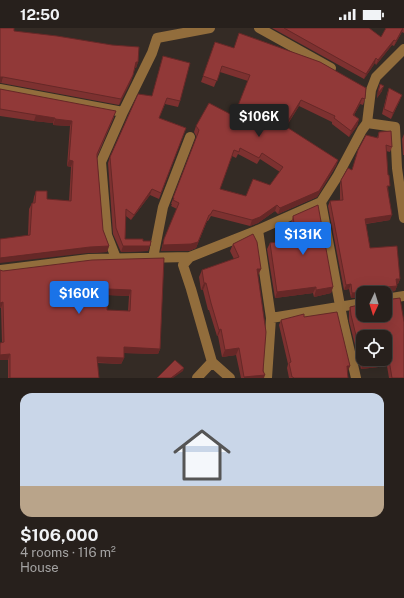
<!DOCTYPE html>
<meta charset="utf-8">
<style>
body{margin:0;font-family:"Public Sans",sans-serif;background:#2f2825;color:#f1f3f6;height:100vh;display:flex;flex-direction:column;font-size:15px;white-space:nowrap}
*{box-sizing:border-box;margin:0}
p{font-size:13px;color:#a4a3a3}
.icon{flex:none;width:22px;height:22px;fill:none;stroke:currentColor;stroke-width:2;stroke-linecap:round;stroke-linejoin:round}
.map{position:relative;height:350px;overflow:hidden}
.sheet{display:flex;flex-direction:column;background:#27201c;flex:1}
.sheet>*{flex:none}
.needle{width:26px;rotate:184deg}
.tools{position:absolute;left:356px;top:258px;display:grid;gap:8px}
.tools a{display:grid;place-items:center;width:36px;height:36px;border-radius:8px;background:#27201c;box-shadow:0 4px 16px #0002,0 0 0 1px #433e3b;font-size:20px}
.price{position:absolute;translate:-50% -34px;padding:0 9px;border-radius:4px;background:#1a73e8;color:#fff;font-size:13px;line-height:26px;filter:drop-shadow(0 1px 2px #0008)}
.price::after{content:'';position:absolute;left:50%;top:24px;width:12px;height:9px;margin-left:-6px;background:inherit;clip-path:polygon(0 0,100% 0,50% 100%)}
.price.on{background:#222;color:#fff}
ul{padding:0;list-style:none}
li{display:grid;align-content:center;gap:8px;height:212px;padding:0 20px}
li span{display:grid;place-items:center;height:124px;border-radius:12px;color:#555}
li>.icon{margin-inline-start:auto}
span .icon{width:72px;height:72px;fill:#fffc;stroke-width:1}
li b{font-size:17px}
.status{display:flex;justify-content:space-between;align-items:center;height:28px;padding:0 20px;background:#27201c;direction:ltr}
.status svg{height:11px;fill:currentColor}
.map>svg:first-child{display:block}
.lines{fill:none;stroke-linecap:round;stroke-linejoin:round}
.street{stroke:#926d3c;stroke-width:10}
.wall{fill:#7d3130;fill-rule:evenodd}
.shaded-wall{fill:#662827}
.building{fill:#913938;stroke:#662827;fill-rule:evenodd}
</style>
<div class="status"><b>12:50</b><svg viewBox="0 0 49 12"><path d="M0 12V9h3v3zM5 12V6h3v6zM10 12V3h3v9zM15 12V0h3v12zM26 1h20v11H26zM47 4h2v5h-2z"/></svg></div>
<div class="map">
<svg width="404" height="350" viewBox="0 0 404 350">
<rect width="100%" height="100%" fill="#342b25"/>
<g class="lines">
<path class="street" d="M259 0 331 40
M0 61 123 84
M367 95 395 99 397 140 404 190
M321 174 343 294 356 350
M258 202 271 290 267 350
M116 230 107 207 101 134 123 84 152 25 157 10 210 0
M153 230 163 179 190 109
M0 242 89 231 190 229
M385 271 404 268
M271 290 363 275
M197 350 212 334
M230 350 212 334 191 261 183 237 190 229 258 202 321 174 337 149 362 102 367 95 371 62 376 49 404 21"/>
</g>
<path class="wall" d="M272 0H369L381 9 386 0H404V5L402 4 394 18 392 17 376 37 375 35 364 51Z
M14 3 138 34 136 40H135L133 47 131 53 119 77 1 55Z
M215 14 365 71 363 77 360 76 354 87 359 91 357 98 349 109 332 96V94L299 78 286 99 338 132 336 138 317 169 278 186 275 183 258 195 250 198 211 188 208 193H207L196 220 189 223H161L164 211 177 181 171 178 172 176H171L196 111V108L194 104 196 98 234 88 248 53 220 44 214 59 201 54ZM238 126 257 136 260 131 280 144 270 157 246 168 220 161 232 128 236 130Z
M163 28 180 73 178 79 165 76 159 90 186 100 159 171 150 167 131 192 126 188 125 211 143 213 148 223 121 224 113 206 108 135 110 129 152 68Z
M380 56 382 63 377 70 378 62Z
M389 60 400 72 391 91 382 86 387 66Z
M0 61 114 89 97 129 103 202 109 218 107 224 88 225 28 207 29 181 32 175H33L34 169 36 163 47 171 69 173 71 139 67 138 70 98 53 97V95L34 93 0 88Z
M379 104 392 119 390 124 386 123 390 192 366 196 370 220 400 251 398 256H397V258L395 263 383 265H363V269L351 270 349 261 344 262 328 178 330 173 340 172V157L341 152 352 142 358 122 377 110Z
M404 106V127H403L402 111Z
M293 188 333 259 331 265 314 269 313 265 275 270 267 221 270 215 293 211 291 195Z
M233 216 261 241 258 247 257 248 264 350H241L236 327 222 329 218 308H217L209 282H208L203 262H201L199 249 202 242 234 231 230 223Z
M164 230 160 321 158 326 124 325V330L121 336 97 335 99 350H8V332L2 315 1 280 3 243ZM108 267 129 268 128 283 107 282Z
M350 279 404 350H389L387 338 361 341 349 293V284Z
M304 289 350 338 347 343 348 350H289L287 340 288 336 279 297 281 292Z"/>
<path class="shaded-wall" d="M403 0 402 4 394 18 396 13Z
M394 12 392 17 376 37 378 32Z
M376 30 375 35 364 51 366 46Z
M136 34H138L136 40H134Z
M133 47 131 53 119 77 121 71Z
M0 49H3L1 55H0Z
M384 58 382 63 377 70 378 65Z
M402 67 400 72 391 91 393 85Z
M362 70 360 76 351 93 353 87Z
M301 72 299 78 282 104 285 98Z
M36 87 55 90 53 95 34 93Z
M55 91 72 93 70 98 53 97Z
M359 91 357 98 349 109 351 103Z
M69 132 73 133 71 139 67 138Z
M338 132 336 138 317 169 278 186 280 180Z
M152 161 150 167 131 192 134 187Z
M277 177 275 183 258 195 250 198 252 192Z
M392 187 390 192 363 196 365 191Z
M207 193 196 220 189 223H161L163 217Z
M109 218 107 224 88 225 0 235V230H1L90 219Z
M123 218H150L148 223 121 224Z
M257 241H261L258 247 254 248Z
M396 251H400L398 256 394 257Z
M204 255H206L203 262H201Z
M351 256 349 261 344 262 346 257Z
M397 258 395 263 380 265 383 261 386 259Z
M316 259 313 265 275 270 277 264Z
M333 259 331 265 314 269 316 262Z
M108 261 131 262 129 268 106 267Z
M367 264 366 265H363V269L351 270 352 265Z
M3 274 1 280H0V275Z
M221 301 218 308H217L219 302Z
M124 319 160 321 158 326 122 325Z
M239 320 236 327 222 329 225 322Z
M10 326 8 332H0V327Z
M97 329 124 330 121 336 94 334Z
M389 332 387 338 361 341 363 336Z
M347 338H350L348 343 345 344Z
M184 340 183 343 173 350H171Z
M265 347 264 350H244V349Z"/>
<path class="building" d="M0 0H14V3L57 8 112 17 139 19 138 34H136L133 47 121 71 3 49H0Z
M284 0H369L381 9 386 0H403L396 13 394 12 378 32 376 30 366 46Z
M239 5 320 34 366 60 365 71 362 70 353 87 359 91 351 103 334 90 335 88 301 72 285 98 338 132 319 163 280 180 277 177 260 189 252 192 213 182 210 187H209L198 214 191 216 163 217 164 211 179 175 173 172 174 170H173L198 105 199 102 196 98 209 75 234 88 250 47 222 38 217 53 203 48 215 14 234 20ZM240 120 259 130 262 125 283 139 270 157 253 151 246 168 220 161 234 122 239 124Z
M163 28 190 35 180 73 167 70 159 90 186 100 161 165 152 161 134 187 126 181 125 211H143V213H151L150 218H123L116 200 110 129 138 66 152 68Z
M380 56 384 58 378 65Z
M389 60 402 67 393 85 384 81Z
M0 61 116 83 97 126V129L103 202 109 218 90 219 0 230V211L30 207 32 175H35L36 163H47V171L71 173 73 133 69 132 72 93 55 91V90L36 87 0 81Z
M391 103 392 119 386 117 388 147H389L390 158H387L392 187 365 191 370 220 397 218 400 251H396L397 258 386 259 383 261 381 265H369L367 264 352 265 351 256 346 257 330 173 343 172 341 152 348 140 352 142 358 122 366 107 378 110 379 104Z
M318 177 333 259 316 262V259L277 264 270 215 296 211 293 188Z
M253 206 257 214 261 241H257L266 304 263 343 265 347 244 349 239 320 225 322 221 301 219 302 211 275 206 255H204L202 242 239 229 233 216Z
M164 230 160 321 124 319V330L97 329 99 350H10V326L0 327V315L4 314 3 274 0 275V242L3 243 92 232ZM108 261 131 262 130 283 107 282Z
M400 270 404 294V350H392L389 332 363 336 351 287 350 279 363 276V287H385V272ZM363 309H385V331H363Z
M337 284 350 338H347L348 350H294L293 349H292L289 335 291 334 281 292 304 286V289Z
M175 332 184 340 171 350H157Z"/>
</svg>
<div class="tools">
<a><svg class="needle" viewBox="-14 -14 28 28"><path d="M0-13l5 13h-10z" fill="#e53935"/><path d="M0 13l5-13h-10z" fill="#a4a3a3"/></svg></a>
<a><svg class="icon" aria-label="locate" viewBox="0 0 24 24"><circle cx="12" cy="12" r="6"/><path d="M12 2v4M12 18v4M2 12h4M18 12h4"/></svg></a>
</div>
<b class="price on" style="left:259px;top:110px">$106K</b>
<b class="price" style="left:303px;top:228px">$131K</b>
<b class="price" style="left:79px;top:287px">$160K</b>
</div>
<section class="sheet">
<ul>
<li><span style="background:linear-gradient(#c9d6e8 75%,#b9a48a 0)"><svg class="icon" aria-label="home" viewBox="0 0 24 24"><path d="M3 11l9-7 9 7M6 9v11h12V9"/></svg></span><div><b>$106,000</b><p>4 rooms · 116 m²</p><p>House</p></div></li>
</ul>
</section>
